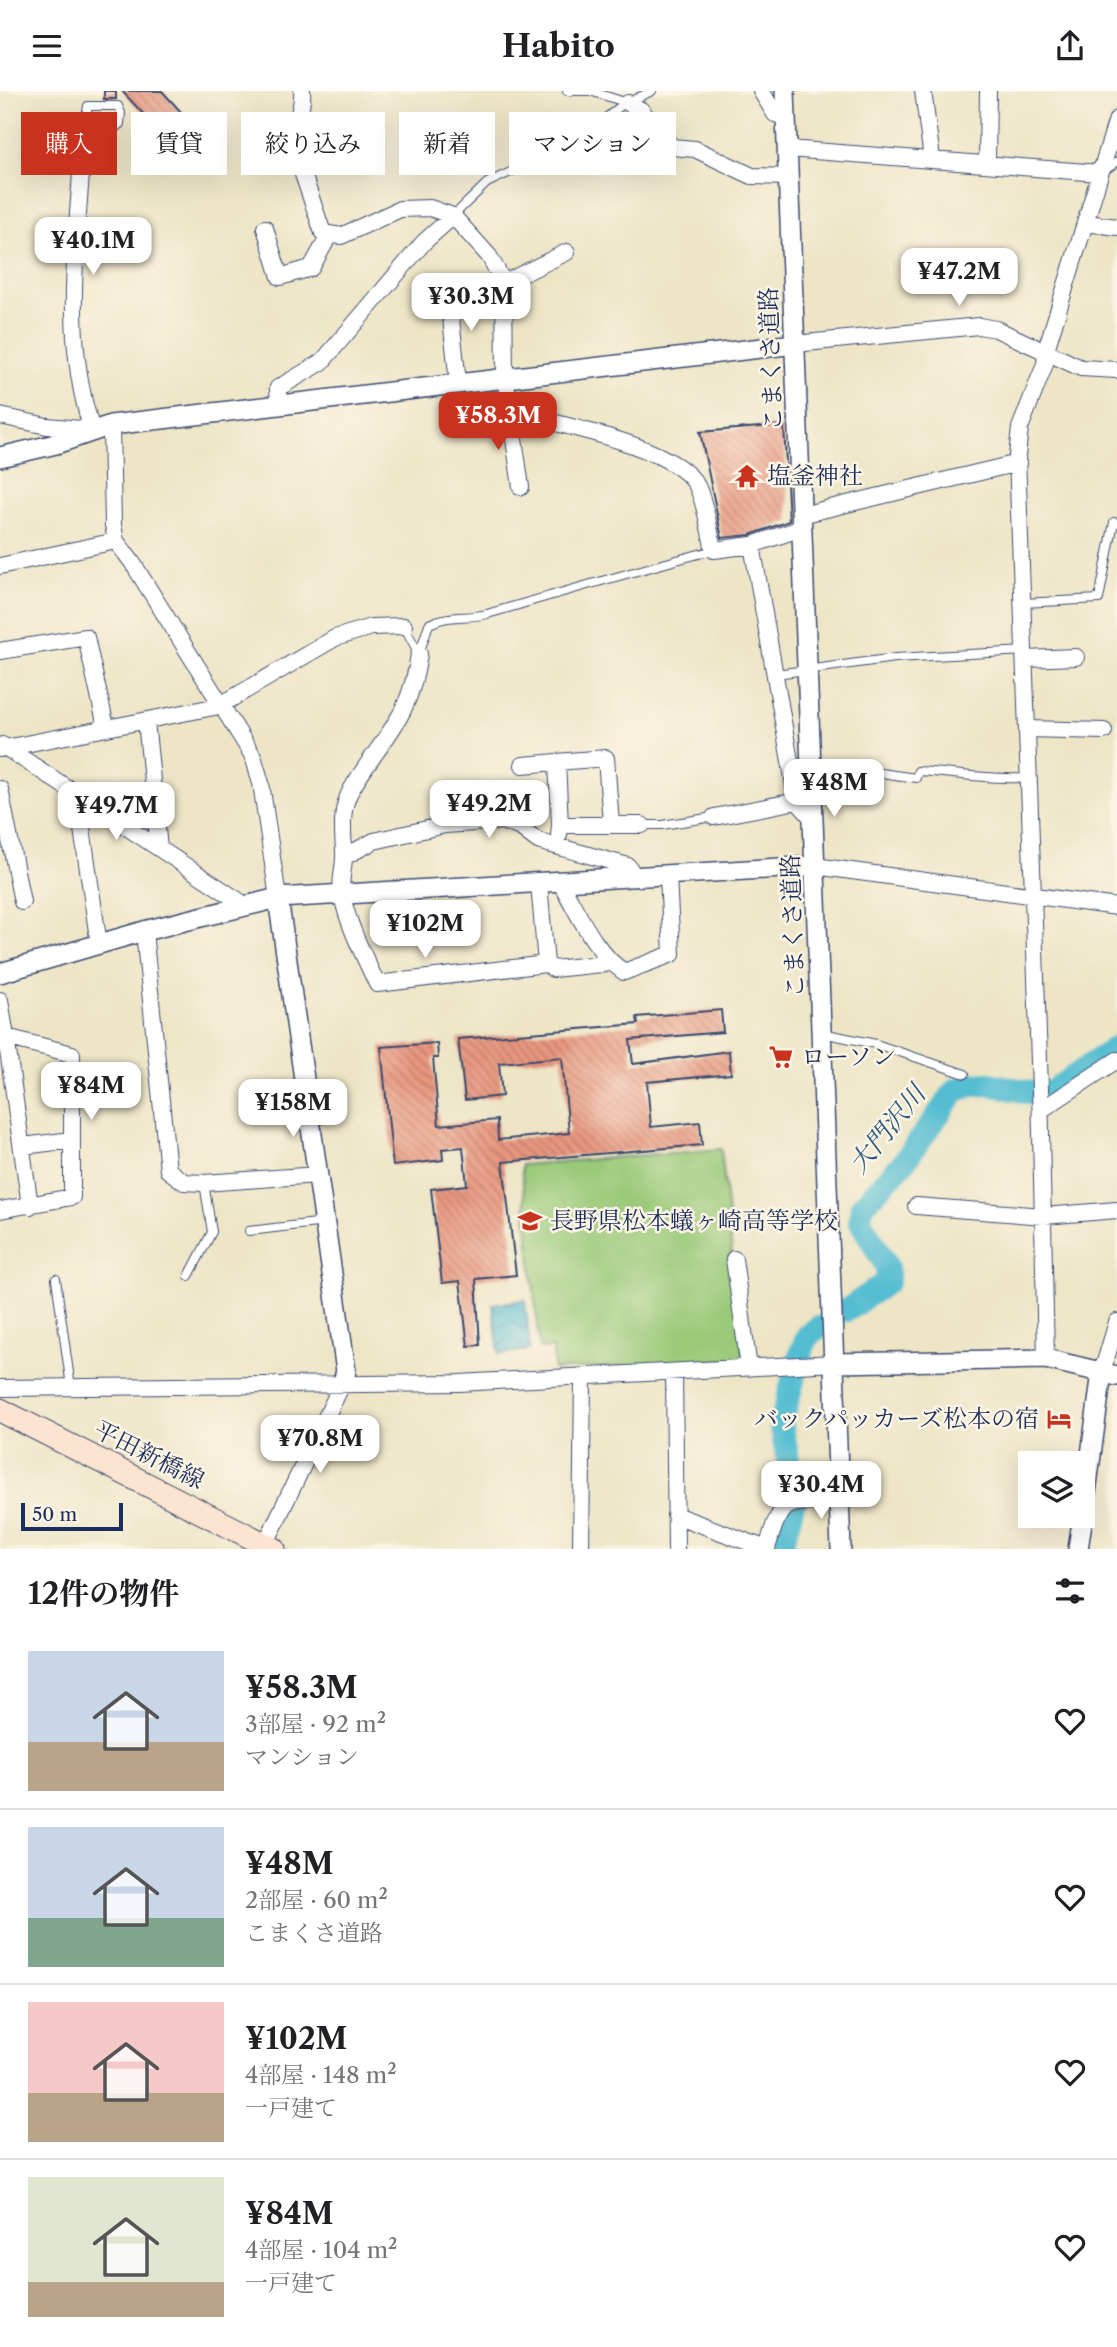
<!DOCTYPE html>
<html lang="ja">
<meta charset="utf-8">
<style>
body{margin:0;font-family:"Libre Caslon Text","Noto Serif JP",serif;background:#f6f6f6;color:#202124;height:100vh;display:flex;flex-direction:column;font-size:26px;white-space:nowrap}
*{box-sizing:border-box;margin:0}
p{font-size:23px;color:#757577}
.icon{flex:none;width:38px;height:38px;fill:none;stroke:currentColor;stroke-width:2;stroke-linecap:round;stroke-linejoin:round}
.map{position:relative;height:1458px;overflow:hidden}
.side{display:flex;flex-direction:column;background:#fff;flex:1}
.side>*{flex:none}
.banner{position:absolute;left:21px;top:21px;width:700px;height:63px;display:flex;gap:14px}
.fabs{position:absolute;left:1018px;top:1360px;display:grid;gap:14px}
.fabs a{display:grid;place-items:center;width:77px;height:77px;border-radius:0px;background:#fff;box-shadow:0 7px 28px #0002;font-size:35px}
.scale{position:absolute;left:21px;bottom:18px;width:102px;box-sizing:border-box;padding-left:7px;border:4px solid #1b2f5e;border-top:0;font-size:19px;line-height:24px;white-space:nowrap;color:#1b2f5e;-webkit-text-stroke:5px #fcf5e5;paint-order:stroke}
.price{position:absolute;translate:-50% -60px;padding:0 16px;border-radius:14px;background:#fff;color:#222;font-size:23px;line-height:46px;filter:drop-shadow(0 2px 4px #0008)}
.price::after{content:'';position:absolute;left:50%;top:42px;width:21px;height:16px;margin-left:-10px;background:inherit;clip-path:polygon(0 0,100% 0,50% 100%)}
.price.on{background:#c8321e;color:#fff}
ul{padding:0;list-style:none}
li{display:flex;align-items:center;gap:21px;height:175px;padding:0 28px}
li+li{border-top:2px solid #e0e0e0}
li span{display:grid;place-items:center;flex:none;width:196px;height:140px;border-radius:0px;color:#555}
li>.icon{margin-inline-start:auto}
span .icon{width:84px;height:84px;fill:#fffc;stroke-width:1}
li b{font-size:30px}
h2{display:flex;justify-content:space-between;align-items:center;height:84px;padding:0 28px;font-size:30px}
.chip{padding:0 24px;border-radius:0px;background:#fff;box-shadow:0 7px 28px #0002;font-size:24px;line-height:63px}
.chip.on{background:#c8321e;color:#fff}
header{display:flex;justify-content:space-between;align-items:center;height:91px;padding:0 28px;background:#fff;font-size:32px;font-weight:800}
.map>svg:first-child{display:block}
.pitch{fill:#9ac978;stroke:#5a7c6b;stroke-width:2}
.water{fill:url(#water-waves);stroke:#387698;stroke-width:2}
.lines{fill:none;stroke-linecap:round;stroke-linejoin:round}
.river{stroke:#55bdd2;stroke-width:24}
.building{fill:url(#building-back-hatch)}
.service-casing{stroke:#3a4a6e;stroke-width:10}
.minor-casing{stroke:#3a4a6e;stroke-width:18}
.tertiary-casing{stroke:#3a4a6e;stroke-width:22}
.secondary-casing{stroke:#3a4a6e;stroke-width:25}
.service{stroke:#fff;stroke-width:8}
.minor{stroke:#fff;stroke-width:16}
.tertiary{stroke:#fff;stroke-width:19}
.secondary{stroke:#fde4d0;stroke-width:23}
.labels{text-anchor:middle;stroke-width:5;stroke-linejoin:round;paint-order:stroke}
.street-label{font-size:24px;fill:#1b2f5e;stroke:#fcf5e5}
.poi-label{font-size:24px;fill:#1b2f5e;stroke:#fcf5e5;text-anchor:start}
.water-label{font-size:26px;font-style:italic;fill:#2c5a81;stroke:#fcf5e5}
</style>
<header><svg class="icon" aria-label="menu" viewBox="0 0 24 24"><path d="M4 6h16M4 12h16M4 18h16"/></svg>Habito<svg class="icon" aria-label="share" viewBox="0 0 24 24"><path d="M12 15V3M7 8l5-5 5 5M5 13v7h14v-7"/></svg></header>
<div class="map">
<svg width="1117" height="1458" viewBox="0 0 1117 1458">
<defs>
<pattern id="water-waves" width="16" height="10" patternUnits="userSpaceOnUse" patternTransform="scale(1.75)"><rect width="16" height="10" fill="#55bdd2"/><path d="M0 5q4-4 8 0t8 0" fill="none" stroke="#469aae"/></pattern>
<pattern id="building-back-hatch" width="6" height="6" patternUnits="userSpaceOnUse" patternTransform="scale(1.75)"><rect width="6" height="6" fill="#e9967e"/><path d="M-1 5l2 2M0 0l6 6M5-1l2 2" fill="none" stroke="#bc7b6a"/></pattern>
</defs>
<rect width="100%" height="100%" fill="#fcf5e5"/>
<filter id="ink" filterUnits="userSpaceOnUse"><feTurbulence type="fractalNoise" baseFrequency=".0143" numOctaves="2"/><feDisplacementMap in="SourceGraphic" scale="14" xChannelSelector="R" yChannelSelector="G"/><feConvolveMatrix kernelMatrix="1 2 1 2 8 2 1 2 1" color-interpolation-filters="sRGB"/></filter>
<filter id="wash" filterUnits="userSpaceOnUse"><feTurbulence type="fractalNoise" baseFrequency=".00686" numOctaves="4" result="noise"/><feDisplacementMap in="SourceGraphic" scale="28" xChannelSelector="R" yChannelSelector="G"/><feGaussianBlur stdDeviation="1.57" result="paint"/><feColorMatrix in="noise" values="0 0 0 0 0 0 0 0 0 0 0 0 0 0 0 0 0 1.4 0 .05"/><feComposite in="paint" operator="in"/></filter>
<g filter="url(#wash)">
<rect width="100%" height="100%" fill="#ede5c6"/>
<path class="pitch" d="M721 1058 743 1268 554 1279 553 1257 540 1258 521 1074Z"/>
<path class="water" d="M525 1209 530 1259 499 1263 493 1213Z"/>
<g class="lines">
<path class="river" d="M847 1219 887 1191V1176L860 1129 862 1115 903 1072 956 999 971 994 989 993 1033 1002H1050L1117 956
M781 1458 795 1405 781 1333 800 1264 808 1244 819 1236"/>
</g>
<g id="blocks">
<path class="building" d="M104 0H116V8H104Z
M122 0H162L192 33 189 51 170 52Z
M784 334 789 430 750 444 722 447 700 341Z
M721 919 723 941 630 949 633 973 729 960 731 983 647 991 651 1036 700 1031 702 1054 503 1071 516 1184 476 1188 480 1254 468 1255 460 1190 442 1192 431 1098 467 1094 463 1056 442 1058 443 1069 393 1075 381 956 437 952 438 967H433L439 1034 497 1029 498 1049 569 1042 562 966 499 972 502 1005 465 1009 458 948 638 933 637 926Z"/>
</g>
</g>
<g filter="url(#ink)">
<use href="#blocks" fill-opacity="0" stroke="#3a4a6e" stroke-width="2"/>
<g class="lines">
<g class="service-casing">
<path id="service" d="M567 0H589
M590 0 628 12
M88 15H118L121 22 120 33 115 37H84Z
M1102 81 1117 71
M453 125 487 92 577 50 622 14 652 0
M511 322 544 329
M1023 512 1099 508 1114 431 1117 432
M404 535 419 563
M419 563 429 533C448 523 467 528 487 523 563 501 638 479 714 459
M776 583 895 567 1026 560
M813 687 859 679 916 687 918 680C955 682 991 689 1028 687
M642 734H662L714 726
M822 942 876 953 965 983
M249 1140 325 1131
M189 1185 212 1141 204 1092
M56 1188 71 1296"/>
</g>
<g class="minor-casing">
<path id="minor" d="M302 0C304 18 293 33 292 51L323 142 341 145 400 118 430 117 453 125 489 165 504 192 505 286 521 396
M761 0 775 23 787 26
M923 0 932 68
M628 12 641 19 672 56 695 58 752 85 788 86
M788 58 1100 82
M987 72 988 0
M1086 132 1117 136
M265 137 280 186 311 177 329 145
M504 192 567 161
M795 253 979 235 996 238 1081 277 1117 279
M458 292 450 218 505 209
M279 315 278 297 322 271 424 151 453 125
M0 325 47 335 92 339C60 241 79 138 84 37
M544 329C582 339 678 359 697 395 706 414 709 439 714 459L752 454 802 437
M111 334 113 434 116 450 132 471 253 665 261 692 278 807
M801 424 1018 372
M752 454 797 710 814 729
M0 475 116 450
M0 560 86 546 106 636
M419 563C410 630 382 646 351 699 340 719 343 739 344 761 345 775 339 790 342 804 348 834 364 865 377 893L546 873 553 878 611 872
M1026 568 1076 566
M146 630 159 757
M1028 638 1104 640
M2 654 245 814
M0 658 219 615 335 547 371 536 404 535
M523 674 557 671
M0 698 22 811
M82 707 79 717 99 854
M714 726 797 710
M560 734 557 671 606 667 611 733
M559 744 560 734H642
M344 766 374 750 445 734 502 730 521 737 538 750 628 775 635 786
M815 775 1117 816
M560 791C578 821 594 861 624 881L672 863 668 785
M539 792 546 873
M144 840 168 1079 184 1091 204 1092 318 1084
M0 909 6 946 72 963V1106L0 1119
M6 946 30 1115
M1041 1019 1117 969
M23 1055 72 1049
M916 1115 1044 1125 1117 1119
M734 1168 749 1277
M1046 1268 1040 997 1017 365 1020 337 1045 273 1046 259 1117 28
M1102 1281 1117 1231
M674 1282 676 1458
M0 1297 459 1292 835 1272
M675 1424 767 1458
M263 1458 343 1291
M581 1458 583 1286
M767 1458C782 1403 785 1413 839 1411"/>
</g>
<g class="tertiary-casing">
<path id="tertiary" d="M785 0 841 1458
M0 366 56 353 111 334 795 253
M278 807 346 1280 343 1291
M0 882 144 840 278 807 815 775
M835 1272 1046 1268 1117 1285
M1083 1424 1102 1281
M1078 1458 1083 1424"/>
</g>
<g class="secondary-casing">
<path id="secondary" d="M0 1319 274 1458"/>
</g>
<use href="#service" class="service"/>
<use href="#minor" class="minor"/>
<use href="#tertiary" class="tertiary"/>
<use href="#secondary" class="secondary"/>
</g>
</g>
<defs>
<g id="temple-bare" transform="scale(1.89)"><path d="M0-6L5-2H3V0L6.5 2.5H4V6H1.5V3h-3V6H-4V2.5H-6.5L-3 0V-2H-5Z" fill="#c8321e" stroke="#fcf5e5" stroke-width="2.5" paint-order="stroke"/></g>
<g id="supermarket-bare" transform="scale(1.89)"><path d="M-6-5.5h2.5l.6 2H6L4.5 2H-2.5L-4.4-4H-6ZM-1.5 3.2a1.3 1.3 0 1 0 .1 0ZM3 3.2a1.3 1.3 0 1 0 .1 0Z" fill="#c8321e" stroke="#fcf5e5" stroke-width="2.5" paint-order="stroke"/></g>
<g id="school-bare" transform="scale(1.89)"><path d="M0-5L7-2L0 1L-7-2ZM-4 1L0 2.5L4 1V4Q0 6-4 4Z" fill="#c8321e" stroke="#fcf5e5" stroke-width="2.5" paint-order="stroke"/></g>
<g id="hotel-bare" transform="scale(1.89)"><path d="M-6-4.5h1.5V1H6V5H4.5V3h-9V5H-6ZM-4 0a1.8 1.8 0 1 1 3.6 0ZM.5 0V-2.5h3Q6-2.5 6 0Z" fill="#c8321e" stroke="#fcf5e5" stroke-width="2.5" paint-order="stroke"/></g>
</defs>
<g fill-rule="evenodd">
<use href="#temple-bare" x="747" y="385"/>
<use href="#supermarket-bare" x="781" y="966"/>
<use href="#school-bare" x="530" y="1130"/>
<use href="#hotel-bare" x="1059" y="1328"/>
</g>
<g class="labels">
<g class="street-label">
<text transform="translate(771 268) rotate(-92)" y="8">こまくさ道路</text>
<text transform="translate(793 835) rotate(-92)" y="8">こまくさ道路</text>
<text transform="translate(149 1364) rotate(27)" y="8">平田新橋線</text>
</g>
<g class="poi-label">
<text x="767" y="393">塩釜神社</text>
<text x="801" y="974">ローソン</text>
<text x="550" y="1138">長野県松本蟻ヶ崎高等学校</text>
<text x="1039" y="1336" text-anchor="end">バックパッカーズ松本の宿</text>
</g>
<g class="water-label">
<text transform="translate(887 1038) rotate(-51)" y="9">大門沢川</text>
</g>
</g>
</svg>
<div class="fabs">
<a><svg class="icon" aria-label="layers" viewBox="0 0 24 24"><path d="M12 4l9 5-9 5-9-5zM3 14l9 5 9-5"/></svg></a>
</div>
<div class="scale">50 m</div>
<b class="price" style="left:93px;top:186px">¥40.1M</b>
<b class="price" style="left:959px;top:217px">¥47.2M</b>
<b class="price" style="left:471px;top:242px">¥30.3M</b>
<b class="price on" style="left:498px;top:361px">¥58.3M</b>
<b class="price" style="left:834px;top:728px">¥48M</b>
<b class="price" style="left:489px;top:749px">¥49.2M</b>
<b class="price" style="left:116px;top:751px">¥49.7M</b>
<b class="price" style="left:425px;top:869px">¥102M</b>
<b class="price" style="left:91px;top:1031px">¥84M</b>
<b class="price" style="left:293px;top:1048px">¥158M</b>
<b class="price" style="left:320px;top:1384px">¥70.8M</b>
<b class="price" style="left:821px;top:1430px">¥30.4M</b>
<div class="banner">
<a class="chip on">購入</a>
<a class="chip">賃貸</a>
<a class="chip">絞り込み</a>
<a class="chip">新着</a>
<a class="chip">マンション</a>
</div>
</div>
<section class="side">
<h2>12件の物件<svg class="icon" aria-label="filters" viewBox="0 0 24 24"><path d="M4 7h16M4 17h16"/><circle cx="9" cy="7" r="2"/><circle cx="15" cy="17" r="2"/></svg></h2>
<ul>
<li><span style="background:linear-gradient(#c9d6e8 65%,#b9a48a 0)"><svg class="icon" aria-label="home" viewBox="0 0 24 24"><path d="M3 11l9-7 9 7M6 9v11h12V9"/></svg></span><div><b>¥58.3M</b><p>3部屋 · 92 m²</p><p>マンション</p></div><svg class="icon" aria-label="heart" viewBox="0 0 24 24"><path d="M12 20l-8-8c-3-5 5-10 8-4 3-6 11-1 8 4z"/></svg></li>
<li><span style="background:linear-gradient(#c9d6e8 65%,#7fa58c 0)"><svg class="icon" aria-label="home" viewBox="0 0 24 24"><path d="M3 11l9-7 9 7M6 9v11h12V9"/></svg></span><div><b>¥48M</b><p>2部屋 · 60 m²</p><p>こまくさ道路</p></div><svg class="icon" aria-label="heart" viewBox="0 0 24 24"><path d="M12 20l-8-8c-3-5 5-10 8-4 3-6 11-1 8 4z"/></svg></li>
<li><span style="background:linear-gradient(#f6c9c9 65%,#b9a48a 0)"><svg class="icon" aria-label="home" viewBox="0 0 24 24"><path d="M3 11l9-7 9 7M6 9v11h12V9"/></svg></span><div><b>¥102M</b><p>4部屋 · 148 m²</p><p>一戸建て</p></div><svg class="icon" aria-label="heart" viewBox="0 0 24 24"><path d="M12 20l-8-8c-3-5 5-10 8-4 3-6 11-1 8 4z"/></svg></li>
<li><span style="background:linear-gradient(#dfe7d0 75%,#b9a48a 0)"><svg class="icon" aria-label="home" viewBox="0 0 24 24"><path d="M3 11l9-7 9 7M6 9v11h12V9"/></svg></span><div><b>¥84M</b><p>4部屋 · 104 m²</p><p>一戸建て</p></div><svg class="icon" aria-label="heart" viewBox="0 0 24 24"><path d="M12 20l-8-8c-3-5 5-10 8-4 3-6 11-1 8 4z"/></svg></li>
</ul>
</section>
